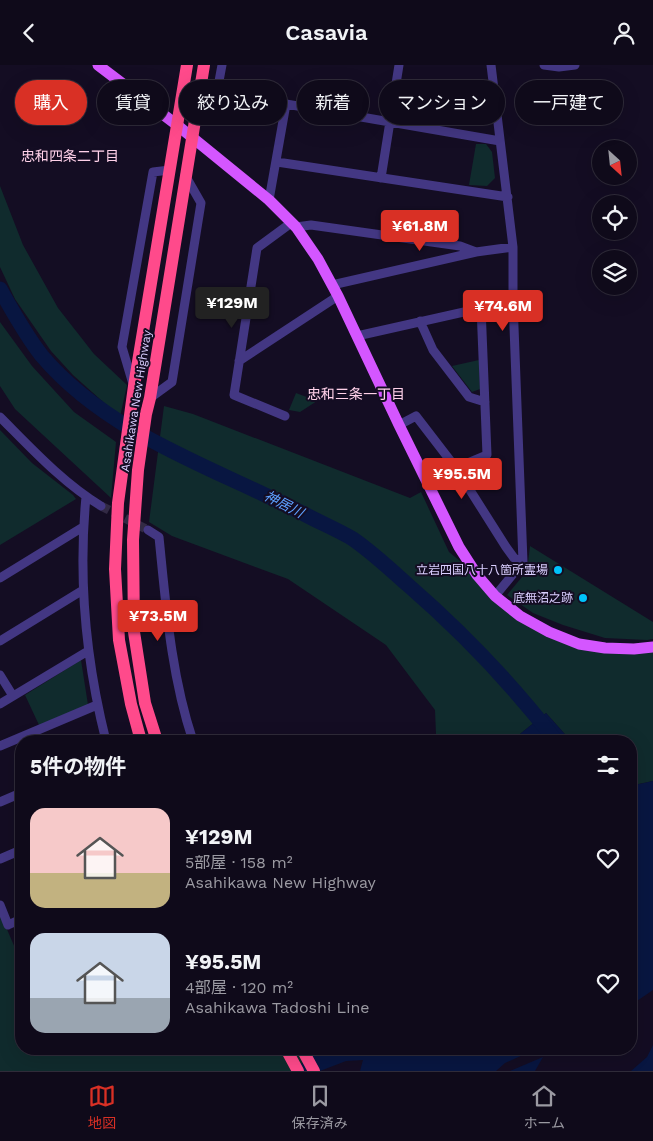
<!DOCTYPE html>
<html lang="ja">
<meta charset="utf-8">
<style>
body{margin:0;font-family:"Work Sans","Noto Sans JP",sans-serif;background:#1d1827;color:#f1f3f6;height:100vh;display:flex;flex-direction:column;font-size:19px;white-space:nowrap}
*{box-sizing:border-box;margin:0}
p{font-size:16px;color:#9b9aa2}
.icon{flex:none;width:28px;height:28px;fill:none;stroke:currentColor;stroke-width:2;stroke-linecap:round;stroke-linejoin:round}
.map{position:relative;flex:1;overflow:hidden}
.panel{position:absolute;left:15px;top:670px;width:622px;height:320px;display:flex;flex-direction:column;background:#0f0a1a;border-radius:20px;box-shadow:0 5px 20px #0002,0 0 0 1px #2f2b39}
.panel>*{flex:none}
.guide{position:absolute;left:15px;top:15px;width:624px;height:45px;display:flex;gap:10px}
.needle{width:32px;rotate:153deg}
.fabs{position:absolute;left:592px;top:75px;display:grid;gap:10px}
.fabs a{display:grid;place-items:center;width:45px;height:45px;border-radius:50%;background:#0f0a1a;box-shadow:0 5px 20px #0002,0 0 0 1px #2f2b39;font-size:25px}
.price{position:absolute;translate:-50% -42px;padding:0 11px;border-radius:5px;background:#d93025;color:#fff;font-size:16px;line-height:32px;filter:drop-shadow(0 1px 2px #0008)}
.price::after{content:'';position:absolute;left:50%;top:30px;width:15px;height:11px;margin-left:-8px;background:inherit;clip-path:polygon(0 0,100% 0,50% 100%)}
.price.current{background:#222;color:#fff}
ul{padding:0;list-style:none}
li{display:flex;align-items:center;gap:15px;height:125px;padding:0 15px}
li span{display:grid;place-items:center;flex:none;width:140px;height:100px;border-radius:15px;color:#555}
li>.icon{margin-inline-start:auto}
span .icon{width:60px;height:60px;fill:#fffc;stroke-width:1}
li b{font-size:21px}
h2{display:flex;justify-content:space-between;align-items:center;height:60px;padding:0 15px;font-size:21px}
.pill{padding:0 18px;border-radius:22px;background:#0f0a1a;box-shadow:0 5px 20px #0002,0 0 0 1px #2f2b39;font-size:18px;line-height:45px}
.pill.current{background:#d93025;color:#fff}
header{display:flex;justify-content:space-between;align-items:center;height:65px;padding:0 15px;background:#0f0a1a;font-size:22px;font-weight:600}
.dock{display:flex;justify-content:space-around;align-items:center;height:70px;border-top:1px solid #2f2b39;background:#0f0a1a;font-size:14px;color:#9b9aa2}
.dock a{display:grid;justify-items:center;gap:2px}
.dock .current{color:#d93025}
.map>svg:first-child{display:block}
.green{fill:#102b2d}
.water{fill:#081641}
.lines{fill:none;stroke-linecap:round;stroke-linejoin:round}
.river{stroke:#081641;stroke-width:15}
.minor-tunnel{stroke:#322a44;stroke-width:9;stroke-dasharray:9 4.5;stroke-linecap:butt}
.minor{stroke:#433783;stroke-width:9}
.major{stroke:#d456ff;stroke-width:11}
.highway{stroke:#ff4a8b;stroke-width:12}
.poi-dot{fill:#00c3fa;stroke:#140d23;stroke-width:2}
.labels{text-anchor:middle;stroke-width:4;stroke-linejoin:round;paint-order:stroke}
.street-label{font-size:12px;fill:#dacfff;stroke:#140d23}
.poi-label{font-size:12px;fill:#dacfff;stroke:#140d23;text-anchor:end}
.neighbourhood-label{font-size:14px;fill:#ffd1e9;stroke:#140d23}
.water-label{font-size:14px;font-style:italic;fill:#5da1ff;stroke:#140d23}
</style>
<header><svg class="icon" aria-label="back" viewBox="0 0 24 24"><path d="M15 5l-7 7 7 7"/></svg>Casavia<svg class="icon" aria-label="person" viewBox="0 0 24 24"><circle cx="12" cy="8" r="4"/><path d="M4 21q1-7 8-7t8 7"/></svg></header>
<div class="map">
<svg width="653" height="1006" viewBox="0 0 653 1006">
<rect width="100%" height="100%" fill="#140d23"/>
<path class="green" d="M476 79H486L492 87 495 113 487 121 469 120Z
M0 121 23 180 58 243 94 289 127 320 120 352 73 310 51 286 15 234 0 202Z
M0 257 32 301 74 347 116 377 111 433 15 344 0 321Z
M479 295 480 324 472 327 452 301Z
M296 328 317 336 300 347 289 345Z
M164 341 193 349 410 433 421 427 449 487 477 510 495 531 579 579 653 582V716L634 720 631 719V676H571L546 648 520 669 526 676H427L436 669 435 645 386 580 288 514 172 471 149 457Z
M0 365 32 398 73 430 76 434 0 480Z
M530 481 653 557V574L647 575 605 573 563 560 533 548 507 530 527 506Z
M81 595 88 640 39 660 25 630Z
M0 848 21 897V984H325L290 1006H0Z"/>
<path class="water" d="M546 648 571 676H526L520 669Z
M653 716V925L631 940V719L635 720Z
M653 980V1006H631L647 992Z
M325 984H536L505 998 496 1006H360L363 995 346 996 320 1006H290Z
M543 992 535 1006H510Z"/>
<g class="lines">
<path class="river" d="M0 224C13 247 26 271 42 291 110 371 216 403 306 450 321 458 338 465 353 474 373 488 390 504 408 520 462 567 512 619 556 676"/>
<path class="minor-tunnel" d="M101 441 148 465"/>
<path class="minor" d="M491 0 513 182V236L523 497 495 531
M544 0 559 2 575 0
M198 31 212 33 217 27 222 0
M277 97 508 132
M381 113 399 0
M269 135 286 39 500 76
M296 162 311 160 460 181 476 187
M332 220 476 187 513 182
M420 256 433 285 469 332 485 337
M357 271 513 236
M239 296 338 231
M133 319 122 282 153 107 170 105
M150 333 172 317 201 138 185 110
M285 351 234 330 257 183 291 158
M0 352C31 383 63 418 101 441
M399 360 416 351 456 403 506 482 514 493 523 497
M456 403 487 390 481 242
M86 432C78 514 86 596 106 676
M148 465 159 472C166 541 171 610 193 676
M0 513 83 462
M0 576 83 525
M0 610 13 631
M0 639 88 586
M0 681 97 640
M0 737 21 728
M0 794 21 785
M0 840 8 860 21 854"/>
<path class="major" d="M98 0 177 60 269 135 296 162 318 194 338 231 399 360 459 482 477 510 495 531 520 551 549 567 579 579 605 583 634 584 653 582"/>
<path class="highway" d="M141 676 131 639 119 575 115 504 118 438 134 321 187 0
M157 676 145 638 134 567 133 475 138 405 146 349 150 333 204 0
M286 984 298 1006
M302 984 314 1006"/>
</g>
<g class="poi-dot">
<circle cx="558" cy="505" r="5"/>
<circle cx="583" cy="533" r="5"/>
</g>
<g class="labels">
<g class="street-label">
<text transform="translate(136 336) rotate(-81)" y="4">Asahikawa New Highway</text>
</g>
<g class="poi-label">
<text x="548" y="509">立岩四国八十八箇所霊場</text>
<text x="573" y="537">底無沼之跡</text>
</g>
<g class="neighbourhood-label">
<text x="70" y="96">忠和四条二丁目</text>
<text x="356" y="334">忠和三条一丁目</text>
</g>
<g class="water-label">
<text transform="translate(284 439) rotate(27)" y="5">神居川</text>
</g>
</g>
</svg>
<div class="fabs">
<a><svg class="needle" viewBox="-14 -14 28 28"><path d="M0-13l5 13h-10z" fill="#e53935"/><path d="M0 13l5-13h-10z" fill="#9b9aa2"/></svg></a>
<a><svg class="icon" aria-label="locate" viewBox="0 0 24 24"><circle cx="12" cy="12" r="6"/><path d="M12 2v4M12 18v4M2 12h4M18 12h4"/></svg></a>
<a><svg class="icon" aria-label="layers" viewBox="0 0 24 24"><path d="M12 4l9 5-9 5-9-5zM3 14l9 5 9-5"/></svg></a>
</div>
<b class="price" style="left:420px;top:187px">¥61.8M</b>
<b class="price current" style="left:232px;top:264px">¥129M</b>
<b class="price" style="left:503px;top:267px">¥74.6M</b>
<b class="price" style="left:462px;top:435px">¥95.5M</b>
<b class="price" style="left:158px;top:577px">¥73.5M</b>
<div class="guide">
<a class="pill current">購入</a>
<a class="pill">賃貸</a>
<a class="pill">絞り込み</a>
<a class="pill">新着</a>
<a class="pill">マンション</a>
<a class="pill">一戸建て</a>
</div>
<section class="panel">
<h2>5件の物件<svg class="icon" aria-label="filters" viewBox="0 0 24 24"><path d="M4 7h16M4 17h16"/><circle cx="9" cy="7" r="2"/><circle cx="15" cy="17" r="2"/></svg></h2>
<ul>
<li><span style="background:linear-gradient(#f6c9c9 65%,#c2b280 0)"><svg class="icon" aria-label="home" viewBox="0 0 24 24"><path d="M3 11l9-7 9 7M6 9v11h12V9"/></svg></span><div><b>¥129M</b><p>5部屋 · 158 m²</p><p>Asahikawa New Highway</p></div><svg class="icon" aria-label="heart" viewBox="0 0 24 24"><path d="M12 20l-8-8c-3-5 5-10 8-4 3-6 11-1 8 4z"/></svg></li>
<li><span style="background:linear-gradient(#c9d6e8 65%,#9aa5b1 0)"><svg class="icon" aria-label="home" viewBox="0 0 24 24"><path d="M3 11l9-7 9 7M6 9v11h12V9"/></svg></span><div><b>¥95.5M</b><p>4部屋 · 120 m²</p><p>Asahikawa Tadoshi Line</p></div><svg class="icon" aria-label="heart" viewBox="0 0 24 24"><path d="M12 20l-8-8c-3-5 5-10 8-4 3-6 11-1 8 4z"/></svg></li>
</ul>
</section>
</div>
<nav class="dock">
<a class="current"><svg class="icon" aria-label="map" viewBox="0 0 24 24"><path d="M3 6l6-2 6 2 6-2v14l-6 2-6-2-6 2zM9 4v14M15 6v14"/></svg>地図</a>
<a><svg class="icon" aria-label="saved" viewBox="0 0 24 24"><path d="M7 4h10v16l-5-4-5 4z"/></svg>保存済み</a>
<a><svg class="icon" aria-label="home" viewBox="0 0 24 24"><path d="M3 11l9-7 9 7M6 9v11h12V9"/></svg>ホーム</a>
</nav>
